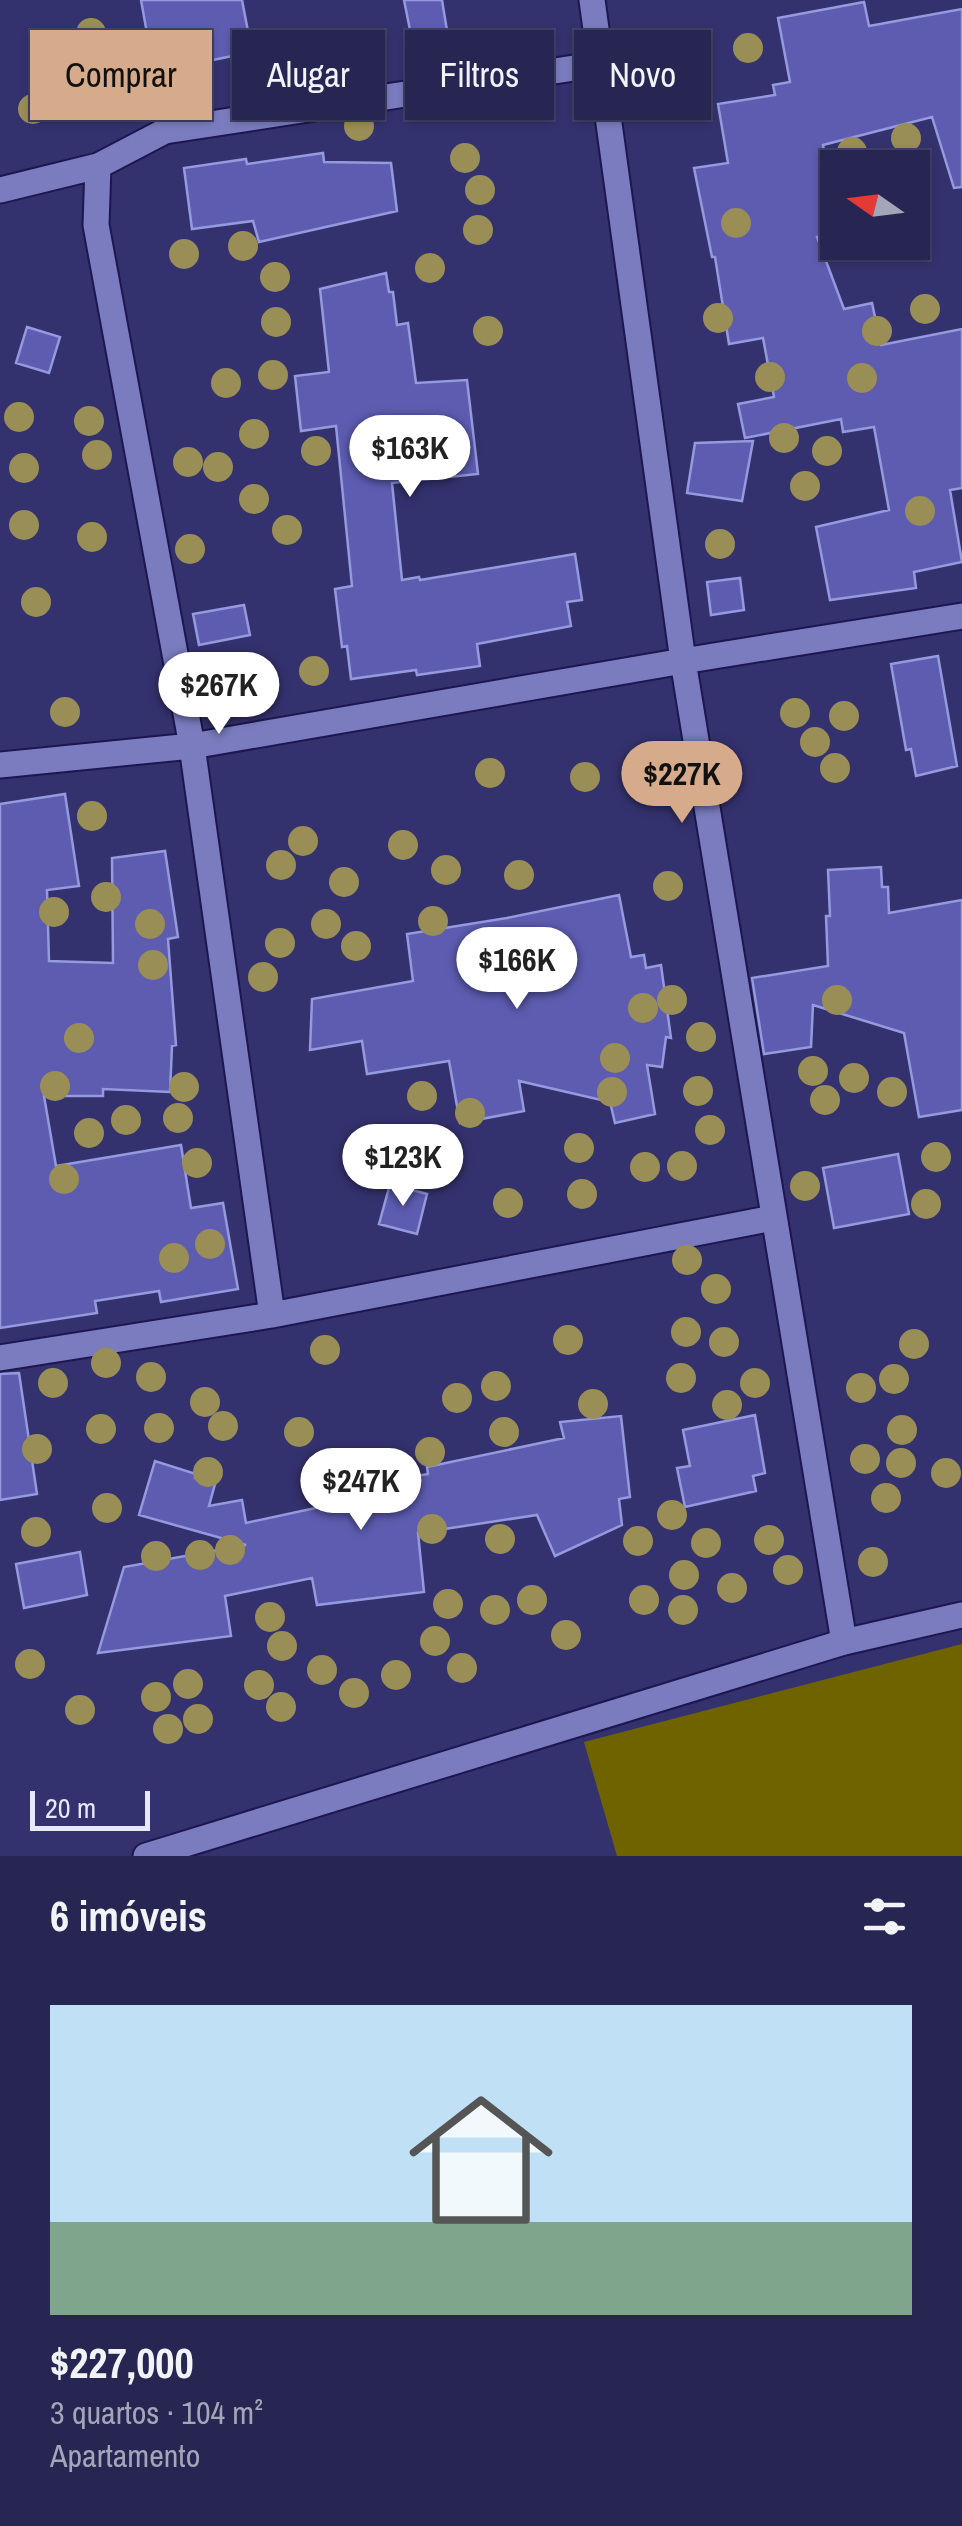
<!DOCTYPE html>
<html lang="pt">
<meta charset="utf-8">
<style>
body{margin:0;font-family:"Archivo Narrow",sans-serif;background:#2f2e59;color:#f1f3f6;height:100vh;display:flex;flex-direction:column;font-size:38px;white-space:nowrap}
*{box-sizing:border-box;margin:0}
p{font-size:32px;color:#a4a5b8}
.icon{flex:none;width:55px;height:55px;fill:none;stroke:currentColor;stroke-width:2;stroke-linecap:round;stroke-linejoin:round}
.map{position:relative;height:1856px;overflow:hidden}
.side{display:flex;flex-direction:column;background:#272652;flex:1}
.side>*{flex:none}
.guide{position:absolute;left:30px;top:30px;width:902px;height:90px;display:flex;gap:20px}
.needle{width:65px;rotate:284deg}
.buttons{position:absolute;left:820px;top:150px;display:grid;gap:20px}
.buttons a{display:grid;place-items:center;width:110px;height:110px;border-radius:0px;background:#272652;box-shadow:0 2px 8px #0004,0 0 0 2px #434369;font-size:50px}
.scale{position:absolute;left:30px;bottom:25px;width:120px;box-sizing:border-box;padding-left:10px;border:5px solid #e6e8ff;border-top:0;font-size:28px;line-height:35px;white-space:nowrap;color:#e6e8ff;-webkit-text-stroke:8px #34326e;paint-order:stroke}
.price{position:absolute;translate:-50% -85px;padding:0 22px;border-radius:35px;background:#fff;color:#222;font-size:32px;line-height:65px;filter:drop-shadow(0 2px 5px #0008)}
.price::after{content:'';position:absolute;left:50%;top:60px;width:30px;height:22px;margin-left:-15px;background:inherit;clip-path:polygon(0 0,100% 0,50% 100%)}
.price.active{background:#d6ab8b;color:#111}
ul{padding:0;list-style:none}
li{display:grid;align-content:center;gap:20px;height:530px;padding:0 50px}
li+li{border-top:2px solid #434369}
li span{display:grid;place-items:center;height:310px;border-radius:0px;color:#555}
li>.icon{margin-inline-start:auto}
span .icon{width:180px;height:180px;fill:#fffc;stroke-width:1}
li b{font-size:42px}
h2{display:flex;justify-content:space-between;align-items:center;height:120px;padding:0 50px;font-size:42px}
.pill{padding:0 35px;border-radius:0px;background:#272652;box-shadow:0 2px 8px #0004,0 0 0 2px #434369;font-size:35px;line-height:90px}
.pill.active{background:#d6ab8b;color:#111}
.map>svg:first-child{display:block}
.green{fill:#6f6300}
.building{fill:#5d5cb1;stroke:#9599de;stroke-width:2.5}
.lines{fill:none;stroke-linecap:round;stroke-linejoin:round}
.minor-casing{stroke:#1d1650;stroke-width:29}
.tertiary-casing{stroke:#1d1650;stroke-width:29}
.minor{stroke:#7a7cbf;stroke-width:25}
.tertiary{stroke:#7a7cbf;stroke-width:25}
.tree{fill:#9a8e57}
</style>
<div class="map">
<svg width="962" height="1856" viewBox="0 0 962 1856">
<rect width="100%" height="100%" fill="#34326e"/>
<path class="green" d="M962 1644V1856H617L584 1742Z"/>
<path class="building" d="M141 0H242L252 52 154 72Z
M404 0H442L450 49 415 55Z
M864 2 869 26 962 9V187L954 188 932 117 823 145 838 234 817 237 844 309 872 303 881 345 962 329V488L950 490 962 562 914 572 916 588 830 600 816 527 889 510 874 427 843 432 841 419 745 438 738 404 774 397 763 338 729 344 715 257H712L694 168 728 163 718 104 775 95 773 85 790 82 778 18Z
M323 153 324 162 391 163 397 211 259 242 253 221 192 229 184 168 246 159 247 164Z
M386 273 389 292H393L397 325 408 323 416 383 467 380 478 474 392 483 402 580 419 577 420 580 575 554 582 600 567 602 571 626 477 644 480 666 417 675 416 670 351 679 347 646 342 647 335 589 352 586 336 426 301 431 295 376 329 372 320 289Z
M27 327 60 337 49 373 16 363Z
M753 441 742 501 687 493 695 443Z
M740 578 744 610 711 615 707 582Z
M244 605 250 635 199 645 193 614Z
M938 656 957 766 916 776 911 749 906 750 891 664Z
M65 794 79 886 47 890 49 961 113 963 112 858 165 851 178 937 168 939 176 1045 172 1046 170 1092 103 1089V1096H44L56 1166 181 1145 191 1208 223 1203 238 1289 161 1302 159 1291 95 1301 97 1313 0 1328V804Z
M881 867 882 887H888L889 913 962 900V1110L919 1117 904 1033 813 1005 811 1047 764 1054 752 978 828 966 826 916H830L828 870Z
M619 895 631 957 644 955 646 968 661 965 671 1038 666 1037 662 1067 647 1065 655 1114 615 1123 610 1102 519 1081 524 1111 460 1123 449 1061 367 1074 362 1041 310 1050 312 999 413 981 407 934 507 918Z
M898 1154 909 1214 834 1228 823 1168Z
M390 1184 427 1194 417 1234 379 1224Z
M19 1373 37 1494 0 1500V1374Z
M755 1415 765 1473 753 1476 756 1491 685 1507 677 1468 690 1466 683 1430Z
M621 1416 630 1497 619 1499 622 1525 555 1556 537 1515 418 1533 424 1592 317 1605 312 1578 225 1596 231 1636 98 1653 124 1567 246 1545 139 1515 155 1461 196 1474 195 1478 215 1484 209 1506 242 1500 246 1523 408 1488 406 1478 428 1474 427 1467 564 1438 560 1422Z
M80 1552 87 1595 24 1608 16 1564Z"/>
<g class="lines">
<g class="minor-casing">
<path id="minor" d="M592 0 683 661 844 1642
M98 166 96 225 192 746 272 1315
M0 190 98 166 165 131 600 64
M0 765 192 746 683 661 962 616
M0 1358 272 1315 773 1218"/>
</g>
<g class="tertiary-casing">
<path id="tertiary" d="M146 1856 844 1642 962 1615"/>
</g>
<use href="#minor" class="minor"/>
<use href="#tertiary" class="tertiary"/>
</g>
<g class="tree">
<circle cx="91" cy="33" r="15"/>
<circle cx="748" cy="48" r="15"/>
<circle cx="648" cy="53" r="15"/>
<circle cx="697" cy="81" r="15"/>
<circle cx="33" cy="109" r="15"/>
<circle cx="359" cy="126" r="15"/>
<circle cx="906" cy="138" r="15"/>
<circle cx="852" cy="152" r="15"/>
<circle cx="465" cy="158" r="15"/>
<circle cx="480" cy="190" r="15"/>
<circle cx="736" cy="223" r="15"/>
<circle cx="478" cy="230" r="15"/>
<circle cx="243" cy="246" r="15"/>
<circle cx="184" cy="254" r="15"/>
<circle cx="430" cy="268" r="15"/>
<circle cx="275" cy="277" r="15"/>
<circle cx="925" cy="309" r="15"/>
<circle cx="718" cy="318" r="15"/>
<circle cx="276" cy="322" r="15"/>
<circle cx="488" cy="331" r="15"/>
<circle cx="877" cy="331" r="15"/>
<circle cx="273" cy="375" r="15"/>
<circle cx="770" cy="377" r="15"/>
<circle cx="862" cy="378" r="15"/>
<circle cx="226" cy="383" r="15"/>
<circle cx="19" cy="417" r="15"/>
<circle cx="89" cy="421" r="15"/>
<circle cx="254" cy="434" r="15"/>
<circle cx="784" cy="438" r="15"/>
<circle cx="316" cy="451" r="15"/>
<circle cx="827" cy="451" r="15"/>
<circle cx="97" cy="455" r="15"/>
<circle cx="188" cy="462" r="15"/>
<circle cx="218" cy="467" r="15"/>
<circle cx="24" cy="468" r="15"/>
<circle cx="805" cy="486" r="15"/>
<circle cx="254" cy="499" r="15"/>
<circle cx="920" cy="511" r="15"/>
<circle cx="24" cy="525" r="15"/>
<circle cx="287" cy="530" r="15"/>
<circle cx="92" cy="537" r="15"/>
<circle cx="720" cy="544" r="15"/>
<circle cx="190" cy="549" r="15"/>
<circle cx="36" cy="602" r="15"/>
<circle cx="314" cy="671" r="15"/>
<circle cx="65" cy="712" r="15"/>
<circle cx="795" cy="713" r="15"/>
<circle cx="844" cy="716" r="15"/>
<circle cx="815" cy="742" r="15"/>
<circle cx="835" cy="768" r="15"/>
<circle cx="490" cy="773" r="15"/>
<circle cx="585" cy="777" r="15"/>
<circle cx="92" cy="816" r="15"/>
<circle cx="303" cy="841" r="15"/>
<circle cx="403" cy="845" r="15"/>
<circle cx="281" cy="865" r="15"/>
<circle cx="446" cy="870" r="15"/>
<circle cx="519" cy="875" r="15"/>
<circle cx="344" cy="882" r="15"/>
<circle cx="668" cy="886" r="15"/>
<circle cx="106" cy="897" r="15"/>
<circle cx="54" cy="912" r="15"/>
<circle cx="433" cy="921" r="15"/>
<circle cx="150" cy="924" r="15"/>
<circle cx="326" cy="924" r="15"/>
<circle cx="280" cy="943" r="15"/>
<circle cx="356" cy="946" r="15"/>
<circle cx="153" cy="965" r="15"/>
<circle cx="263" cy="977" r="15"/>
<circle cx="672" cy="1000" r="15"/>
<circle cx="837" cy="1000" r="15"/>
<circle cx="643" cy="1008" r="15"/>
<circle cx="701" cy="1037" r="15"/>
<circle cx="79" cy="1038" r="15"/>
<circle cx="615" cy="1058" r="15"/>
<circle cx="813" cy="1071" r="15"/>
<circle cx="854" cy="1078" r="15"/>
<circle cx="55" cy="1086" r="15"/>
<circle cx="184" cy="1087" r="15"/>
<circle cx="698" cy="1091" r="15"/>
<circle cx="612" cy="1092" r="15"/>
<circle cx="892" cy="1092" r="15"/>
<circle cx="422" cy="1096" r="15"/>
<circle cx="825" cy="1100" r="15"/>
<circle cx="470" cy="1113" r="15"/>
<circle cx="178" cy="1118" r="15"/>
<circle cx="126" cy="1120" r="15"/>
<circle cx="710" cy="1130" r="15"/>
<circle cx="89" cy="1133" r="15"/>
<circle cx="579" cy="1148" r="15"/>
<circle cx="936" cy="1157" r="15"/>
<circle cx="409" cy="1159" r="15"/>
<circle cx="197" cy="1163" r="15"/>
<circle cx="682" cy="1166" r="15"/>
<circle cx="645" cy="1167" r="15"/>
<circle cx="64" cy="1179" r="15"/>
<circle cx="805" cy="1186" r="15"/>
<circle cx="582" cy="1194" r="15"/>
<circle cx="508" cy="1203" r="15"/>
<circle cx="926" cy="1204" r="15"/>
<circle cx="210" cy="1244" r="15"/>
<circle cx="174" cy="1258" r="15"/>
<circle cx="687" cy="1260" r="15"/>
<circle cx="716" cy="1289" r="15"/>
<circle cx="686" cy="1332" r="15"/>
<circle cx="568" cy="1340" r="15"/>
<circle cx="724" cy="1342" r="15"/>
<circle cx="914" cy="1344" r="15"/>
<circle cx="325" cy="1350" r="15"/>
<circle cx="106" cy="1363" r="15"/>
<circle cx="151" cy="1377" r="15"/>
<circle cx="681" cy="1378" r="15"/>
<circle cx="894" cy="1379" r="15"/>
<circle cx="53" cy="1383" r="15"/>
<circle cx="755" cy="1383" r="15"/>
<circle cx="496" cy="1386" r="15"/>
<circle cx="861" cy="1388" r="15"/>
<circle cx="457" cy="1398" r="15"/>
<circle cx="205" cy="1402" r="15"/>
<circle cx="593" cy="1404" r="15"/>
<circle cx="727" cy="1405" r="15"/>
<circle cx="223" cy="1426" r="15"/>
<circle cx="159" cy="1428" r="15"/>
<circle cx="101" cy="1429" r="15"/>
<circle cx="902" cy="1430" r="15"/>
<circle cx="299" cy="1432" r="15"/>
<circle cx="504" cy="1432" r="15"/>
<circle cx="37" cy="1449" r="15"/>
<circle cx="430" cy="1452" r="15"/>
<circle cx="865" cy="1459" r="15"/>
<circle cx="901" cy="1463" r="15"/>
<circle cx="208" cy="1472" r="15"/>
<circle cx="946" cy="1473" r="15"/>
<circle cx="886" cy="1498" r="15"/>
<circle cx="107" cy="1508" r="15"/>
<circle cx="672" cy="1515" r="15"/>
<circle cx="432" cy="1529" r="15"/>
<circle cx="36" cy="1532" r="15"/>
<circle cx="500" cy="1539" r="15"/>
<circle cx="769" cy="1540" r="15"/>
<circle cx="638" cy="1541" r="15"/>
<circle cx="706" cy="1543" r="15"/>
<circle cx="230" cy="1550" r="15"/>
<circle cx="200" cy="1555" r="15"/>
<circle cx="156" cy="1556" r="15"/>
<circle cx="873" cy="1562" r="15"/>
<circle cx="788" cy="1570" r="15"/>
<circle cx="684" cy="1575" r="15"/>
<circle cx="732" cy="1588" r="15"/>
<circle cx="532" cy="1600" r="15"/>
<circle cx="644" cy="1600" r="15"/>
<circle cx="448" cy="1604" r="15"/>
<circle cx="495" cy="1610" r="15"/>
<circle cx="683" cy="1610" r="15"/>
<circle cx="270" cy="1617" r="15"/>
<circle cx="566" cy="1635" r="15"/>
<circle cx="435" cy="1641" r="15"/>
<circle cx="282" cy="1646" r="15"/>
<circle cx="30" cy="1664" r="15"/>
<circle cx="462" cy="1668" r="15"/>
<circle cx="322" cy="1670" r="15"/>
<circle cx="396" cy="1675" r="15"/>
<circle cx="188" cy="1684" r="15"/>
<circle cx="259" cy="1685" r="15"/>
<circle cx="354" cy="1693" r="15"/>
<circle cx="156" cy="1697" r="15"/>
<circle cx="281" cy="1707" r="15"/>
<circle cx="80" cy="1710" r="15"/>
<circle cx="198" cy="1719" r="15"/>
<circle cx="168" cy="1729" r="15"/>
</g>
</svg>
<div class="buttons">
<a><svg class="needle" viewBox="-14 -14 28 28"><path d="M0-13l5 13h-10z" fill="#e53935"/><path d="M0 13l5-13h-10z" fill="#a4a5b8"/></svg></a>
</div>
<div class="scale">20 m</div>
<b class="price" style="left:410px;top:500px">$163K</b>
<b class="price" style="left:219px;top:737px">$267K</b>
<b class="price active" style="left:682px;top:826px">$227K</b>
<b class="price" style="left:517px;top:1012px">$166K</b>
<b class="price" style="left:403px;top:1209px">$123K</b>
<b class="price" style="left:361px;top:1533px">$247K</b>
<div class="guide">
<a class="pill active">Comprar</a>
<a class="pill">Alugar</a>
<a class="pill">Filtros</a>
<a class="pill">Novo</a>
</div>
</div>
<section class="side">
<h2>6 imóveis<svg class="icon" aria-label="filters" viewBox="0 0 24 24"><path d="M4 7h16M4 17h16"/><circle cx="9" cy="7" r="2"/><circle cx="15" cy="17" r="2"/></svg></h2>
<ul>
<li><span style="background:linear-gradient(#bfe0f5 70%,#7fa58c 0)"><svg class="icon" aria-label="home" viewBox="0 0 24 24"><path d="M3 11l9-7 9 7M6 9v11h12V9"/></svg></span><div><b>$227,000</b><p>3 quartos · 104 m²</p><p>Apartamento</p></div></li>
</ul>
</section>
